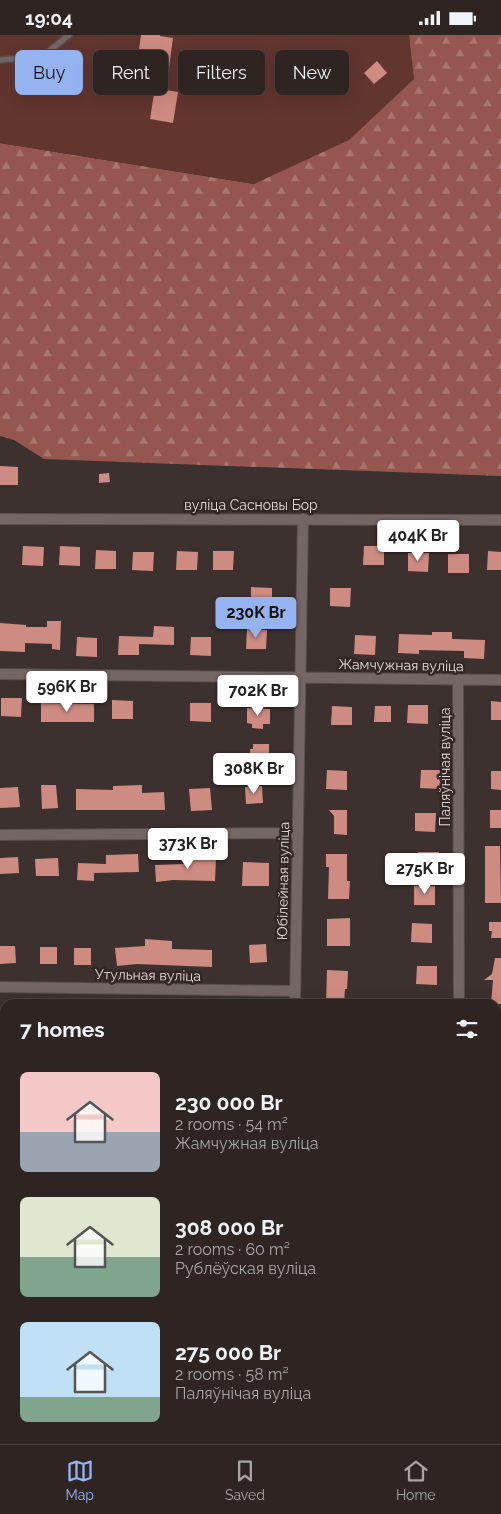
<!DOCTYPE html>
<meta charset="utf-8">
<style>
body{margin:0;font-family:Raleway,sans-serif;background:#362d2b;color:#f1f3f6;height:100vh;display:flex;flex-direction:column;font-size:19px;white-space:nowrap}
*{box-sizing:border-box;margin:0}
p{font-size:16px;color:#a7a5a6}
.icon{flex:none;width:28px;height:28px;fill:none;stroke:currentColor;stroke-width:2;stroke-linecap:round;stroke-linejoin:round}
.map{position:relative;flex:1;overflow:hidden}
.sheet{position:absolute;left:0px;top:964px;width:501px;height:446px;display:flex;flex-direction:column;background:#2e2523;border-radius:15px 15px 0 0;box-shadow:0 5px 20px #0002,0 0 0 1px #494241}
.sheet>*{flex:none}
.top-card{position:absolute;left:15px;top:15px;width:471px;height:45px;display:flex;gap:10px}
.price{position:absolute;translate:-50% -42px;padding:0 11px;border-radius:5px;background:#fff;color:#222;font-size:16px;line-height:32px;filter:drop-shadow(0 1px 2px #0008)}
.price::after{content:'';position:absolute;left:50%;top:30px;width:15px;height:11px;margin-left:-8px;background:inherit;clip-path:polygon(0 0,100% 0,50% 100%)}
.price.current{background:#95b2f1;color:#111}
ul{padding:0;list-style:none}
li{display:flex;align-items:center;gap:15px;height:125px;padding:0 20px}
li span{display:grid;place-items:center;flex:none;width:140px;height:100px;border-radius:8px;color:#555}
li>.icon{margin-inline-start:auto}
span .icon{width:60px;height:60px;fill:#fffc;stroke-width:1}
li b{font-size:21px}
h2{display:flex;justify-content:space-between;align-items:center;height:60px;padding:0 20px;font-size:21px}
.pill{padding:0 18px;border-radius:8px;background:#2e2523;box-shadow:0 5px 20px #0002,0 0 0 1px #494241;font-size:18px;line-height:45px}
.pill.current{background:#95b2f1;color:#111}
.status{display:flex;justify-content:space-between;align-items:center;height:35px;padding:0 25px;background:#2e2523;direction:ltr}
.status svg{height:14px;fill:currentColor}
.menu{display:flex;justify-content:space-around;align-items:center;height:70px;border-top:1px solid #494241;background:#2e2523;font-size:14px;color:#a7a5a6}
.menu a{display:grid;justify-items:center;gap:2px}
.menu .current{color:#95b2f1}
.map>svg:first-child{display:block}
.forest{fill:url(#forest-firs)}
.green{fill:#62352f}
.building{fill:#ce8b81}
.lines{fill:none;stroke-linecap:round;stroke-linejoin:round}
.service-casing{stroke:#594f4d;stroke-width:8}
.minor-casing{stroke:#594f4d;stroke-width:12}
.service{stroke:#746664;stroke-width:5}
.minor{stroke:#746664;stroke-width:10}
.labels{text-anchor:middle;stroke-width:5;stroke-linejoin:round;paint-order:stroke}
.street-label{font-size:14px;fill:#e1d9d8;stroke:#332726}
</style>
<div class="status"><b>19:04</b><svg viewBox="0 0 49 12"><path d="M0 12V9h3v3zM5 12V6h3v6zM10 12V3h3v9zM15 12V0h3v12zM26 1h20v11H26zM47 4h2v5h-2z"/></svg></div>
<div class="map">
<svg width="501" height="1409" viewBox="0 0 501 1409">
<defs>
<pattern id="forest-firs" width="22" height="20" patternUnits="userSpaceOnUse" patternTransform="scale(1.25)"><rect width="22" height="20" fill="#94564e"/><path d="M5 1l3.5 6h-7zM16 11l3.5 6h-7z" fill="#a8766f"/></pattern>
</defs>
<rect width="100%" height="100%" fill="#3d312f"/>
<path class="forest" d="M409 0H501V441L44 424 14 405 0 401V108L254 149 413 45Z
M496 1252 501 1255V1334L496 1338Z
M399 1405H476L478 1409H398Z"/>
<path class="green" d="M0 0H409L414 44 349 105 254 149 0 108Z"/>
<path class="building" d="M141 0H160V1L173 3 166 55 178 57 173 88 150 84 156 46 135 43Z
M377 26 387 38 374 49 364 38Z
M0 431 18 432V450H0Z
M109 438 110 447 99 448V439Z
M23 511 44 512 43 531 22 530Z
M60 511 80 512V531L59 530Z
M364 511H384V530H363Z
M96 515 116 516V534H95Z
M177 516 198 517 197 535H176Z
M213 516H234L233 535H213Z
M488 516 501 517V535H487Z
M133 517H154L153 536 132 535Z
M408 518H429L428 537 408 536Z
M448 519H469V538H448Z
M251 552 272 553V571H251Z
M330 553H351L350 572 330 571Z
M47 586H61L60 615 52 614V609L25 608V617L0 616V588L26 590V592H47Z
M154 591 174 592V610L139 609V620H118L119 601 153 602Z
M247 594 267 595 266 614H246Z
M432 597H452V604L485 605 484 624 464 623V616L419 615V619L398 618 399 599 432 600Z
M355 600 376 601 375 620 354 619Z
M77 602 97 603V622L76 621Z
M191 602H211V621L190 620Z
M1 663H22L21 682 1 681Z
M112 665 133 666V684H112Z
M491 666 501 667V685H491Z
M41 668 94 669V687H41Z
M190 668H211V687L190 686Z
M408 670H428V689L407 688Z
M332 671 352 672V690H331Z
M375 671H391V687H374Z
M247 673 270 674V689H263V694L252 693V689L247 688Z
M253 709H269V723H250V714H253Z
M327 735 347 736V755L326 754Z
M421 735H441V754L420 753Z
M491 736H501V755L491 754Z
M41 750H56L58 773 42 774Z
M142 750V758L164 757 165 775H76V754L113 755V751Z
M262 751 263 768 246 769 245 752Z
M18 752 20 772 0 773V753Z
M210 753 212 775 191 776 189 754Z
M329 775H347V800L334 799V781Z
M490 775H501V793H490Z
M415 778H436L435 797 415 796Z
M485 811H500L501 868H485Z
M418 817H439L438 836 417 835Z
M138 819 139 837 94 838V846L77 845 78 828 106 829V820Z
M326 819H347V846H350L349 864H328L329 832H326Z
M18 822 19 838 0 839V823Z
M186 822 216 823 215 846 173 845 156 847 155 830 186 829Z
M58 823 59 841H36L35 824Z
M243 827 269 828V851H242Z
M414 851H435V870H414Z
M350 883V911H327V884Z
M489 887H501V903H491L492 896H489Z
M412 888 432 889V908L411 907Z
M145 904 172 906V914L212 915V932L137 929 117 931 115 913 145 911Z
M266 909 267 927 250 928 249 910Z
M0 911H15L16 928 0 929Z
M40 912H57V929H40Z
M74 913H91V930H74Z
M495 923H501V969H491L493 945H484L492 939Z
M417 931H437V950L416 949Z
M327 935 348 936 347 954H345L344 969H326Z"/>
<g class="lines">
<g class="service-casing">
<path id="service" d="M0 25 43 21 69 0"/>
</g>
<g class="minor-casing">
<path id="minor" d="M0 484 501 485
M0 639 501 645
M458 645 459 969
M0 800 298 798
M0 952 295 956
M295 969 303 484
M0 1117H5
M496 1121H501
M0 1221 5 1217
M312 1405 313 1409
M0 1406 5 1403"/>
</g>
<use href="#service" class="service"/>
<use href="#minor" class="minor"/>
</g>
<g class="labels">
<g class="street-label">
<text x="251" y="475">вуліца Сасновы Бор</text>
<text transform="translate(401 630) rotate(1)" y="5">Жамчужная вуліца</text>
<text transform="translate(445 732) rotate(-90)" y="5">Паляўнічая вуліца</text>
<text transform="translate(283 846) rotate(-89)" y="5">Юбілейная вуліца</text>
<text transform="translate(148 940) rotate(1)" y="5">Утульная вуліца</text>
</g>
</g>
</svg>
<b class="price" style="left:418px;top:527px">404K Br</b>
<b class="price current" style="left:256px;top:604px">230K Br</b>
<b class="price" style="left:67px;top:678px">596K Br</b>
<b class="price" style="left:258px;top:682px">702K Br</b>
<b class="price" style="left:254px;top:760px">308K Br</b>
<b class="price" style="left:188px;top:835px">373K Br</b>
<b class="price" style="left:425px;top:860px">275K Br</b>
<div class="top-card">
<a class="pill current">Buy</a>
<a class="pill">Rent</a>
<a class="pill">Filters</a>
<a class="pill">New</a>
</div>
<section class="sheet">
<h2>7 homes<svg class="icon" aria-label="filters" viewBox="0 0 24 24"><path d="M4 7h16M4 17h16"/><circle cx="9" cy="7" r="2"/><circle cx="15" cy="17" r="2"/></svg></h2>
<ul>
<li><span style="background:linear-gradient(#f6c9c9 60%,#9aa5b1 0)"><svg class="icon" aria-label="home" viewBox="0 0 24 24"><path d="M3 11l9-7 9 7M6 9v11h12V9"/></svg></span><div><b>230 000 Br</b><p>2 rooms · 54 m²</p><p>Жамчужная вуліца</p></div></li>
<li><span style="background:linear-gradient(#dfe7d0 60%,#7fa58c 0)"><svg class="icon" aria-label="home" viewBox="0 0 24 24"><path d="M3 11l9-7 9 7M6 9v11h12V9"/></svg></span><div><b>308 000 Br</b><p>2 rooms · 60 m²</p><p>Рублёўская вуліца</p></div></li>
<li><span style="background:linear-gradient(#bfe0f5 75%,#7fa58c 0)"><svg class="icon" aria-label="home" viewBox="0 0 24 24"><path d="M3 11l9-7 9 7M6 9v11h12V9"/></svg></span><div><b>275 000 Br</b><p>2 rooms · 58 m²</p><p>Паляўнічая вуліца</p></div></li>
</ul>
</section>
</div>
<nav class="menu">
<a class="current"><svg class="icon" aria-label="map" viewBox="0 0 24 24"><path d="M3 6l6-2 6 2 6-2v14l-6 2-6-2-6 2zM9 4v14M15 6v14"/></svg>Map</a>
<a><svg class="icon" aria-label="saved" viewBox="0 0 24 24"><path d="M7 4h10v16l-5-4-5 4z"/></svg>Saved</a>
<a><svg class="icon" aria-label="home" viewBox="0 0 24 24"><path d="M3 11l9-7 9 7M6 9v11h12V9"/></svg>Home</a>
</nav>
